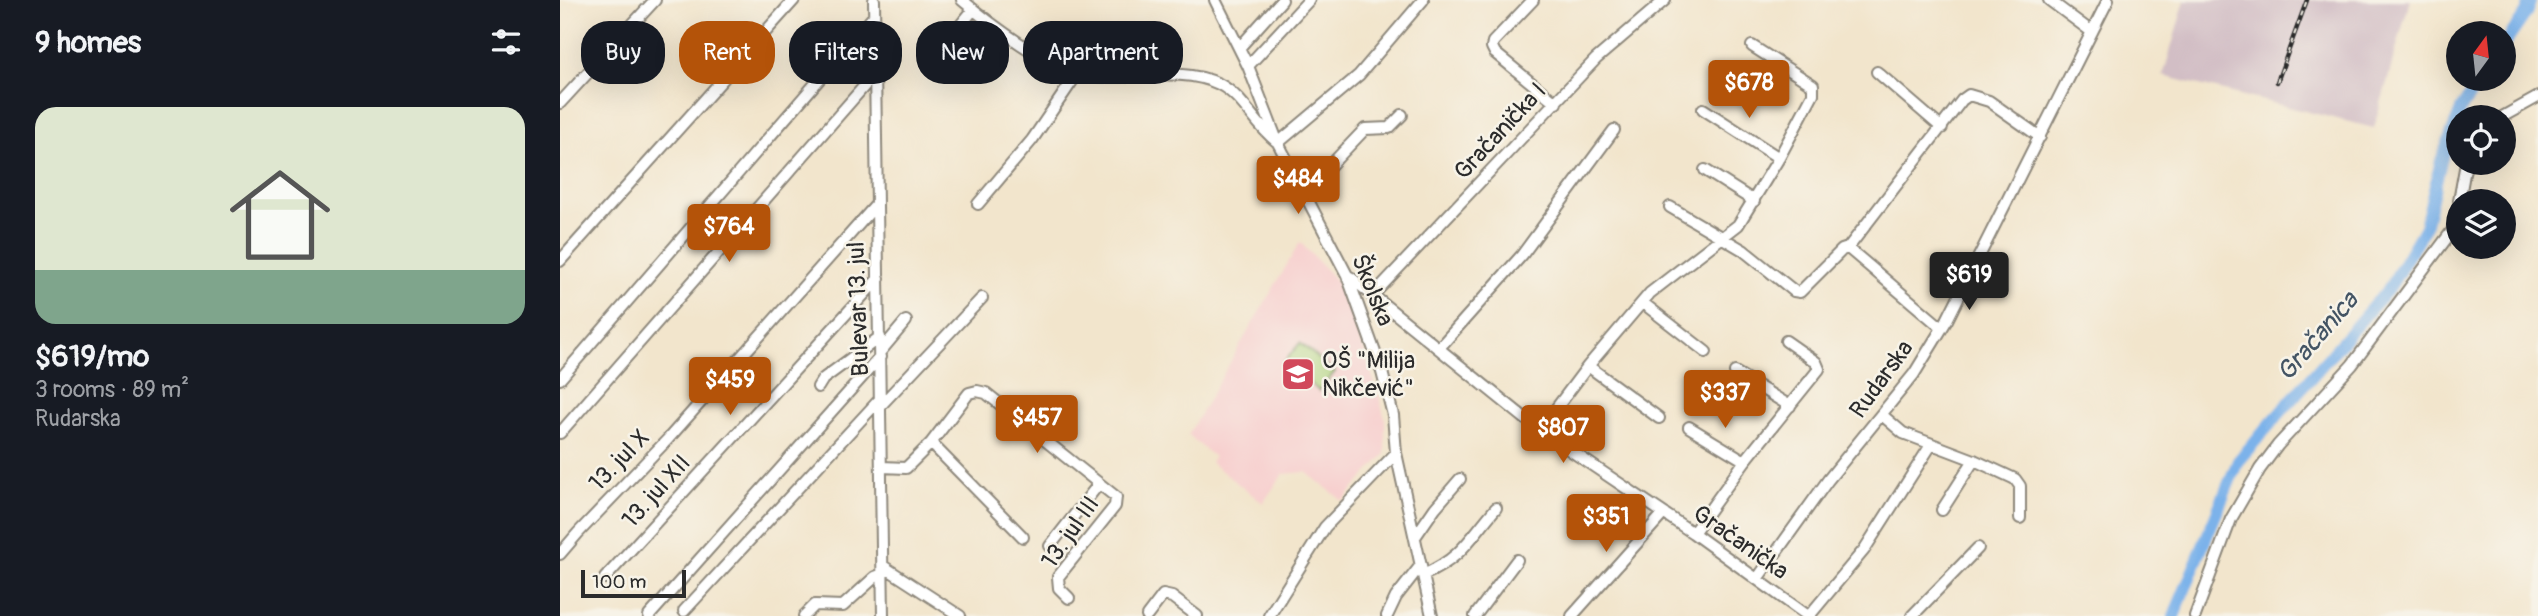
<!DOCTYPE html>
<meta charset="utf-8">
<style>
body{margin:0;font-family:Pangolin,sans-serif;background:#20242c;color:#f1f3f6;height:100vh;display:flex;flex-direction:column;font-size:26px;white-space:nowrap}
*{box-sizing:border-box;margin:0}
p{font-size:23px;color:#9ea1a6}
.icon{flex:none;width:38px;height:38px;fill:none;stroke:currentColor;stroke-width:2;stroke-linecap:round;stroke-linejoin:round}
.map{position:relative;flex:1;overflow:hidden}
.details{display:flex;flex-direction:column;background:#171b24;width:560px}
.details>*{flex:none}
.guide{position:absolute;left:21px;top:21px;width:665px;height:63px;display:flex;gap:14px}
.needle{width:46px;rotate:15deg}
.tools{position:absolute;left:1886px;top:21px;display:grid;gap:14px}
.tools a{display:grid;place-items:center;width:70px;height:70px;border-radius:50%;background:#171b24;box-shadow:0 7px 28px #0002;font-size:35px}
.scale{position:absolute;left:21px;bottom:18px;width:105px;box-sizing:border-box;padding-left:7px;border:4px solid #2b2b2b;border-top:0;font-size:19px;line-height:24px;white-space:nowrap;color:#2b2b2b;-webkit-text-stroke:5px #f7f3e8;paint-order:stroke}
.price{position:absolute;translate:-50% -60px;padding:0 16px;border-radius:7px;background:#b45309;color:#fff;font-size:23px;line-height:46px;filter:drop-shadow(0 2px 4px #0008)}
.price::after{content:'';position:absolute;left:50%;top:42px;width:21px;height:16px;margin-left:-10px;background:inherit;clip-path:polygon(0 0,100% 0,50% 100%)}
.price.active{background:#222;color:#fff}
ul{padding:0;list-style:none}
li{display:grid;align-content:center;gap:14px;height:371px;padding:0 35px}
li+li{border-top:2px solid #363941}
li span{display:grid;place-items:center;height:217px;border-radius:21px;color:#555}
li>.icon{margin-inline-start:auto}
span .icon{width:126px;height:126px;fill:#fffc;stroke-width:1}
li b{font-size:30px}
h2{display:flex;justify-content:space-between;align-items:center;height:84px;padding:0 35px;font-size:30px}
.chip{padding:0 24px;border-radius:28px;background:#171b24;box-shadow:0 7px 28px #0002;font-size:24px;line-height:63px}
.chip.active{background:#b45309;color:#fff}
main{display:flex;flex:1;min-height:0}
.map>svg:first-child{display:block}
.built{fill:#f7d0cf}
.industrial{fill:#d2bec5}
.green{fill:#aed37d;stroke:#6c7f54;stroke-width:2}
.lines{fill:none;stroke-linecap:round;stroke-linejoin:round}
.river{stroke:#7bb2ea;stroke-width:12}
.minor-casing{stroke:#8e887c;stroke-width:14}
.minor{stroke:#fff;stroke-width:10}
.rail-casing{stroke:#2b2b2b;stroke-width:4.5}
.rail{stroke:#f7f3e8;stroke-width:2;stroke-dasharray:5;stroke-linecap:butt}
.labels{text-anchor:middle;stroke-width:5;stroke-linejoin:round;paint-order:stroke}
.street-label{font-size:24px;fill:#2b2b2b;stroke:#f7f3e8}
.poi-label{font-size:24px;fill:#2b2b2b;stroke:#f7f3e8;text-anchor:start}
.water-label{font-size:26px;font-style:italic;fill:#435464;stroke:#f7f3e8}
</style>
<main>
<section class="details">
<h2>9 homes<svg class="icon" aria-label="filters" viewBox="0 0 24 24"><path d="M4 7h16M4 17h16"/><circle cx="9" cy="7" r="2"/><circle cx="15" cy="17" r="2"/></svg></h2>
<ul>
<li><span style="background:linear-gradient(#dfe7d0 75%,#7fa58c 0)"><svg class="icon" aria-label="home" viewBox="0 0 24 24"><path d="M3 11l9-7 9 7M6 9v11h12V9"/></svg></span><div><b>$619/mo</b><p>3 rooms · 89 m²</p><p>Rudarska</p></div></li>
</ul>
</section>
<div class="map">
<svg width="1978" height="616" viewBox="0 0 1978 616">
<rect width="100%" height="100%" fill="#f7f3e8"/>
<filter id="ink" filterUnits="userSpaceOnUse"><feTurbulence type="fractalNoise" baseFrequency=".0143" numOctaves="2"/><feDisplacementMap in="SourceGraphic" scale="14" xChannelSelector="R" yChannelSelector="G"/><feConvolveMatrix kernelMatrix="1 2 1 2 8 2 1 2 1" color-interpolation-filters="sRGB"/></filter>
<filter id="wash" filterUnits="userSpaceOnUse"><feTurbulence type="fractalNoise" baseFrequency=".00686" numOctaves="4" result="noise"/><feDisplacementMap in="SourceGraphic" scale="28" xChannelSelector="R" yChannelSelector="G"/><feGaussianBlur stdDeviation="1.57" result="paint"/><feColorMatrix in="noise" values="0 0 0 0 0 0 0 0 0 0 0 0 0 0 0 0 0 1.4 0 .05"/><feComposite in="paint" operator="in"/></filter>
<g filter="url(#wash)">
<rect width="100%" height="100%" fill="#f2e5cc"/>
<path class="built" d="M740 242 783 288 819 396 825 419V454L783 501 746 472 723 474 703 503 650 462 654 457 628 435Z"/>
<path class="industrial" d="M1625 0H1850L1814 128 1603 76Z"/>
<path class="green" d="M740 343 775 372 759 391 724 362Z"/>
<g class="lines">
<path class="river" d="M1944 45 1966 13 1971 0
M1614 616 1678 461 1830 287 1865 227 1881 161 1902 107 1921 79"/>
</g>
</g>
<g filter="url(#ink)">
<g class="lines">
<g class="minor-casing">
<path id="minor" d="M314 0 323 616
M402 0C429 23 491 70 525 75 566 81 621 65 659 84 684 97 694 124 716 141
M655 0 688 66 718 143 787 275 822 372 833 415 836 453 872 616
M973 0 933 42 932 47 935 53 996 103
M1489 0 1532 32
M680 47 722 0
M371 61 413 10
M688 66 749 0
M1317 72 1382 128
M0 103 95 0
M1143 109 1219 158
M1942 117 1978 97
M718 143 799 75 863 0
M1145 170 1194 201
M744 193 805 129 829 128 842 115
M1899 201 1906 163
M418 204 472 140 517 74
M1110 207 1183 250 1234 291 1240 292 1282 250 1288 248 1382 328
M1288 248 1402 100 1409 95 1429 101 1480 137
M0 261 234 0
M790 277 977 428 1133 533 1248 616
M812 296 1036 59 1105 0
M1083 303 1146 352
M879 348 962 255 1054 130
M320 352 346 321
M1028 366 1099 418
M1175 372 1230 406
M0 379 314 16
M258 387 263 379 320 337
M321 405 422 298
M1322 415 1343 433 1414 460 1455 479 1460 486V518
M1129 427 1185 461
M980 430 1028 366 1090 293 1178 225 1219 158 1253 94V85L1192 46
M0 433 314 75
M371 443 463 537
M322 467 346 468 371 443 409 393 417 391 426 393 556 497 555 506 498 577 499 588 509 598
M1382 510 1414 460
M1133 533 1185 461 1259 369 1256 362 1226 341
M855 537 875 508 900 479
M490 546 538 485
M0 554 18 533 108 439 316 205
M323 566 400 616
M863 575C902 558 910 538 936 508
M45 578 319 278
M1197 579 1268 480 1354 374 1387 320 1548 0
M124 611 322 397
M89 616 320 357
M244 616 255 605 283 606 315 577 323 574
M587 616 603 595 612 597 637 616
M709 616 765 527 836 453
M827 616 836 597 861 565
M915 616 957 560
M1012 616 1103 514
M1249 616 1304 550 1371 445
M1352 616 1418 548
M1635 616 1671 519 1700 469 1718 445 1792 365 1892 231 1899 205"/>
</g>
<use href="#minor" class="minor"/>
<g class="rail-casing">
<path id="rail" d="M1717 82 1747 0"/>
</g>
<use href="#rail" class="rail"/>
</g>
</g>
<defs>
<g id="school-square" transform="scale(1.75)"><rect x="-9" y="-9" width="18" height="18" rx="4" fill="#d1495b" stroke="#f7f3e8"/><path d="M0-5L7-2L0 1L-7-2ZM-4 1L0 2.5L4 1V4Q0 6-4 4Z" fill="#fff"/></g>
</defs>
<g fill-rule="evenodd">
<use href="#school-square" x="738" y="374"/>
</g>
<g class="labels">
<g class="street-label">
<text transform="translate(940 131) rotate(-47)" y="8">Gračanička I</text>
<text transform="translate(813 290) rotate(68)" y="8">Školska</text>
<text transform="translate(298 309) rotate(-92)" y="8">Bulevar 13. jul</text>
<text transform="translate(1321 379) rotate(-54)" y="8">Rudarska</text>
<text transform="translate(59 460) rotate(-46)" y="8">13. jul X</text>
<text transform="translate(96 491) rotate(-48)" y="8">13. jul XII</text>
<text transform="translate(510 532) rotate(-55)" y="8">13. jul III</text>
<text transform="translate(1181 542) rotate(35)" y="8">Gračanička</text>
</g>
<g class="poi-label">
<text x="762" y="368">OŠ "Milija<tspan x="762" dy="28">Nikčević"</tspan></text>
</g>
<g class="water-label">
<text transform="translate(1757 336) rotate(-49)" y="9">Gračanica</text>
</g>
</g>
</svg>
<div class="tools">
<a><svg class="needle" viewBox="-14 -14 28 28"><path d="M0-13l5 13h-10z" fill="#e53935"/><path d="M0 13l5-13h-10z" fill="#9ea1a6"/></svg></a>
<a><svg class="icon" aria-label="locate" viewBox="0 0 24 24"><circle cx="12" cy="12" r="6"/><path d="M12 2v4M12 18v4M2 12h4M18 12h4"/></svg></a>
<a><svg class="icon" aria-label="layers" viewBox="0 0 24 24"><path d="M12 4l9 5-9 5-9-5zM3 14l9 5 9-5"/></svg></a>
</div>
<div class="scale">100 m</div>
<b class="price" style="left:1189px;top:120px">$678</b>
<b class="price" style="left:738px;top:216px">$484</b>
<b class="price" style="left:169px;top:264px">$764</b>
<b class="price active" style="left:1409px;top:312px">$619</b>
<b class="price" style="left:170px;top:417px">$459</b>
<b class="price" style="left:1165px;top:430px">$337</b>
<b class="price" style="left:477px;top:455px">$457</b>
<b class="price" style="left:1003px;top:465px">$807</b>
<b class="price" style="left:1046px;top:554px">$351</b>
<div class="guide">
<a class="chip">Buy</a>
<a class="chip active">Rent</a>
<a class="chip">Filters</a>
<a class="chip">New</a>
<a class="chip">Apartment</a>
</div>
</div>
</main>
